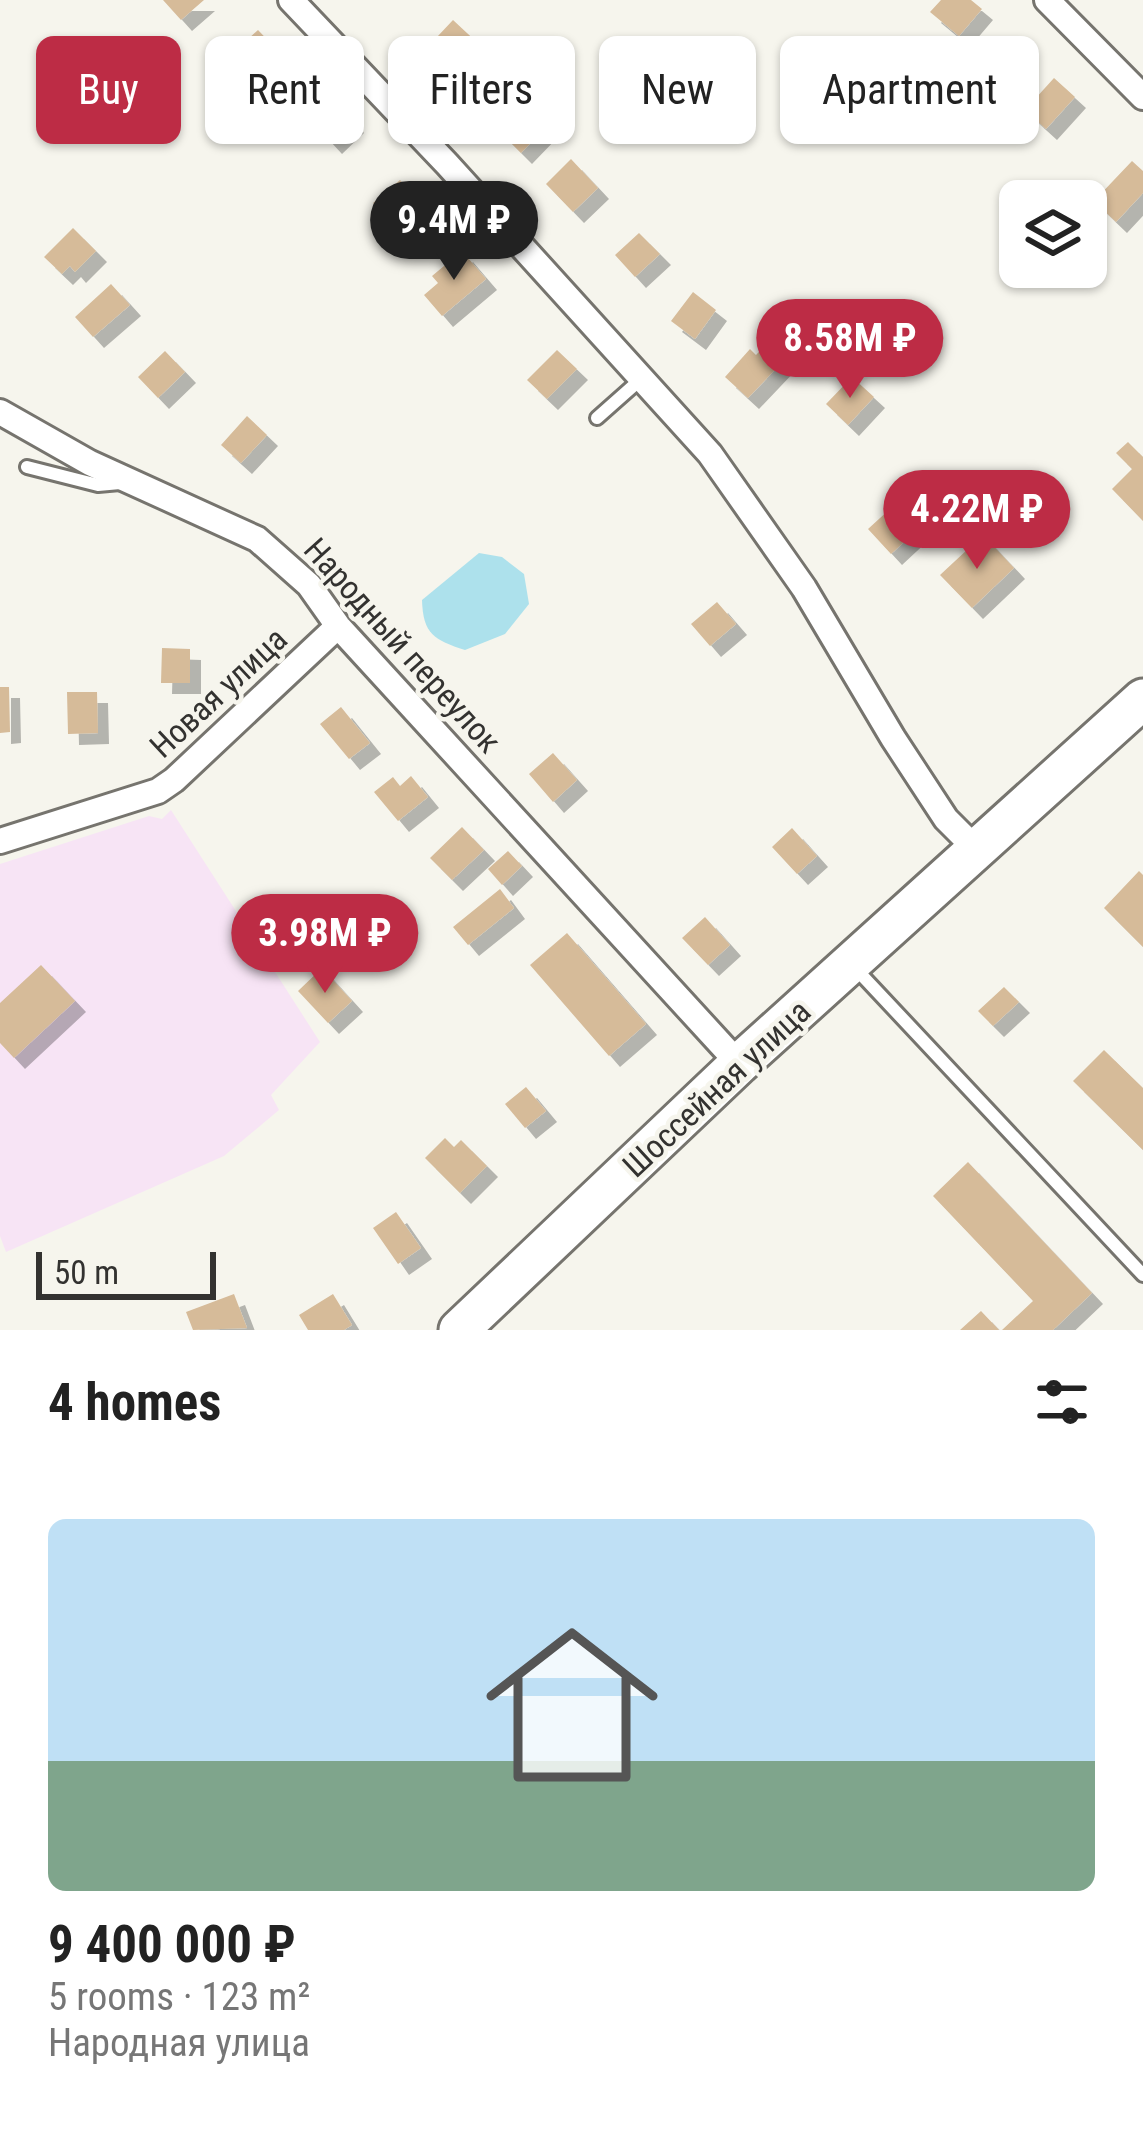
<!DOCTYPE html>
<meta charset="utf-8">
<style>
body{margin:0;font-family:"Roboto Condensed",sans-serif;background:#f2f2f2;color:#222;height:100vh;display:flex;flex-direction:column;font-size:45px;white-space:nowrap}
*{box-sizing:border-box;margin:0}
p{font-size:39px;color:#767676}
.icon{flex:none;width:66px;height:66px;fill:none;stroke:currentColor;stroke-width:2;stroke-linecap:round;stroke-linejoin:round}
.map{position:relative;height:1330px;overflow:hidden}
.side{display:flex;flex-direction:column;background:#fff;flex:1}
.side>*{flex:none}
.hud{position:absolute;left:36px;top:36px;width:1071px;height:108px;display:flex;gap:24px}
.tools{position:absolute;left:999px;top:180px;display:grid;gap:24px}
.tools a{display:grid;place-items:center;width:108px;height:108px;border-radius:18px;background:#fff;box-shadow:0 3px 9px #0004;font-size:60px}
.scale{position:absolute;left:36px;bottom:30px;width:180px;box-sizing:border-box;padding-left:12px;border:6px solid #333230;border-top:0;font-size:33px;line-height:42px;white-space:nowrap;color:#333230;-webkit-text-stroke:9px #f6f5ed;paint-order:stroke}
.price{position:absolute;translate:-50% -102px;padding:0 27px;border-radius:42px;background:#bd2c45;color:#fff;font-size:39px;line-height:78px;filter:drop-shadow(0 3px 6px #0008)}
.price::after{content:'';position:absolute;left:50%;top:72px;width:36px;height:27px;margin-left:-18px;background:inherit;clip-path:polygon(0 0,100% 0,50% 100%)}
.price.on{background:#222;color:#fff}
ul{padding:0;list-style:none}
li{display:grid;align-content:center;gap:24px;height:636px;padding:0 48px}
li span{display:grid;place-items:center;height:372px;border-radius:18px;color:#555}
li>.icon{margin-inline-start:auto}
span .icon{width:216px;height:216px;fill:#fffc;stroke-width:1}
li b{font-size:51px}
h2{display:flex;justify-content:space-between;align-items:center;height:144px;padding:0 48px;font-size:51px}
.chip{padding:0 42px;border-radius:18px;background:#fff;box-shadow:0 3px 9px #0004;font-size:42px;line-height:108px}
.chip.on{background:#bd2c45;color:#fff}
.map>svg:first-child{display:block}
.education{fill:#f7e4f5}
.water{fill:#ade1ec}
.building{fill:#d6bb99;filter:url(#shadow)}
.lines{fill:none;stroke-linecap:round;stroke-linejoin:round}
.lane-casing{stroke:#76746e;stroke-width:18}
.street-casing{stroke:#76746e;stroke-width:30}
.primary-casing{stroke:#76746e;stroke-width:45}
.lane{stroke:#fff;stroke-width:12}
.street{stroke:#fff;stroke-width:24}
.primary{stroke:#fff;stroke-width:39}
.labels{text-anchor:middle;stroke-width:9;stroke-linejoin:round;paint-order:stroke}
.street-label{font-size:33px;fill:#333230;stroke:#f6f5ed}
</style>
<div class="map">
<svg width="1143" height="1330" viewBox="0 0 1143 1330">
<defs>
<filter id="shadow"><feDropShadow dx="11" dy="11" stdDeviation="0" flood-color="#0004"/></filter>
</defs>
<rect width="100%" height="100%" fill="#f6f5ed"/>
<path class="education" d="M171 810 320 1042 271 1095 279 1110 224 1156 6 1252 0 1236V864L149 816 162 819Z"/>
<path class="water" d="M479 553 502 557 524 574 529 604 505 634 465 650C434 640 423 634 422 600Z"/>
<path class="building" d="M163 0H204L181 20Z
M941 0H971L982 9 959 36 930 12Z
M453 20 482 47 450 81 421 54Z
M258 30 283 56 251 86 226 59Z
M817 74 840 96 825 112 802 90Z
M1054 78 1075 97 1046 129 1025 110Z
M328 95 353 122 331 143 306 116Z
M520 96 549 124 521 153 492 124Z
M571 159 598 188 573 212 546 184Z
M1132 161 1143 171V193L1116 222 1094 201Z
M400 180 419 203 393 226 373 203Z
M73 228 96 251 75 272 70 266 62 274 44 257Z
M639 233 660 254 635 277 615 255Z
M462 251 486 279 442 316 424 295 438 283 432 276Z
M111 284 130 305 93 337 75 317Z
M693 292 716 310 695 339 671 321Z
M769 341 787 357 748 398 725 377 750 349 756 355Z
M557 350 577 369 547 399 527 380Z
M165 351 185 372 158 398 138 377Z
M852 377 874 397 848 425 826 404Z
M247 416 267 435 241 463 221 445Z
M1128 442 1143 457V521L1112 489 1132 469 1116 453Z
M926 476 949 500 891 554 868 529Z
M983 535 1014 568 972 608 940 575Z
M717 602 736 624 710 646 691 624Z
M162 648 190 649V683H161Z
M0 687H9L10 732 0 733Z
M67 692H97L98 733 68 734Z
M341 707 370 743 349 759 320 724Z
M553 753 577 780 553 802 529 774Z
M411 776 428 797 398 821 374 792 393 777 400 786Z
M462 827 484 850 452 880 430 858Z
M792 828 817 856 797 874 772 847Z
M508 851 522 866 502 885 488 869Z
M1139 871 1143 875V947L1104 908Z
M500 889 514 908 468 945 453 927Z
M705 917 730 945 708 965 682 938Z
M567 933 646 1024 609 1056 530 965Z
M41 965 75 1001 14 1058 0 1043V1003Z
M322 968 352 1001 328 1023 298 991Z
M1004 987 1019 1002 993 1026 978 1011Z
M1104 1050 1143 1088V1150L1073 1081Z
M526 1087 546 1111 525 1128 505 1104Z
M445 1138 454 1147 461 1140 487 1166 460 1193 425 1158Z
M968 1162 1092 1293 1053 1330H1002L1033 1301 933 1196Z
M396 1212 421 1248 398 1264 373 1228Z
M234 1294 247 1328 193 1330 186 1312Z
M333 1294 352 1325 344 1330H308L299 1315Z
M981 1311 999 1330H960Z"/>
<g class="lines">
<g class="lane-casing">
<path id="lane" d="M597 418 641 379
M27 467 98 485 120 483
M856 969 1143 1275"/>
</g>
<g class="street-casing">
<path id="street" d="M291 0 447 164 710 454 804 588 893 738 946 819 978 851
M1047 0 1143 97
M0 412 90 463 257 539 309 585 338 626 739 1064
M0 841 158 791 174 780 338 626"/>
</g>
<g class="primary-casing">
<path id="primary" d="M459 1330 739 1064 1143 699"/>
</g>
<use href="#lane" class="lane"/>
<use href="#street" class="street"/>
<use href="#primary" class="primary"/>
</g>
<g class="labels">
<g class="street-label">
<text transform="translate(403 645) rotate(48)" y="12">Народный переулок</text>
<text transform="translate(218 692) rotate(-43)" y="12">Новая улица</text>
<text transform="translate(716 1088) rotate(-43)" y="12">Шоссейная улица</text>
</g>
</g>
</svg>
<div class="tools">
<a><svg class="icon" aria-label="layers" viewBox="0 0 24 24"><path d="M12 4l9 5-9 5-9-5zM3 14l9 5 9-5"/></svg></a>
</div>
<div class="scale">50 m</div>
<b class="price on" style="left:454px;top:283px">9.4M ₽</b>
<b class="price" style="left:850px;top:401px">8.58M ₽</b>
<b class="price" style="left:977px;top:572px">4.22M ₽</b>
<b class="price" style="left:325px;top:996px">3.98M ₽</b>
<div class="hud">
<a class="chip on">Buy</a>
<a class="chip">Rent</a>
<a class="chip">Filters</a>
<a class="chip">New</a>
<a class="chip">Apartment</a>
</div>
</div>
<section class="side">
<h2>4 homes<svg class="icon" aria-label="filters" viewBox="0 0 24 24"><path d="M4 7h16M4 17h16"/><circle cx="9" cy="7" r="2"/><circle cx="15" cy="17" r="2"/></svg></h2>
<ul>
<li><span style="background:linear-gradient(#bfe0f5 65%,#7fa58c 0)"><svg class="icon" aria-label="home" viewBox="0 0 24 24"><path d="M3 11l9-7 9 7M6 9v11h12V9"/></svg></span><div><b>9 400 000 ₽</b><p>5 rooms · 123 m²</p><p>Народная улица</p></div></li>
</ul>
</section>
